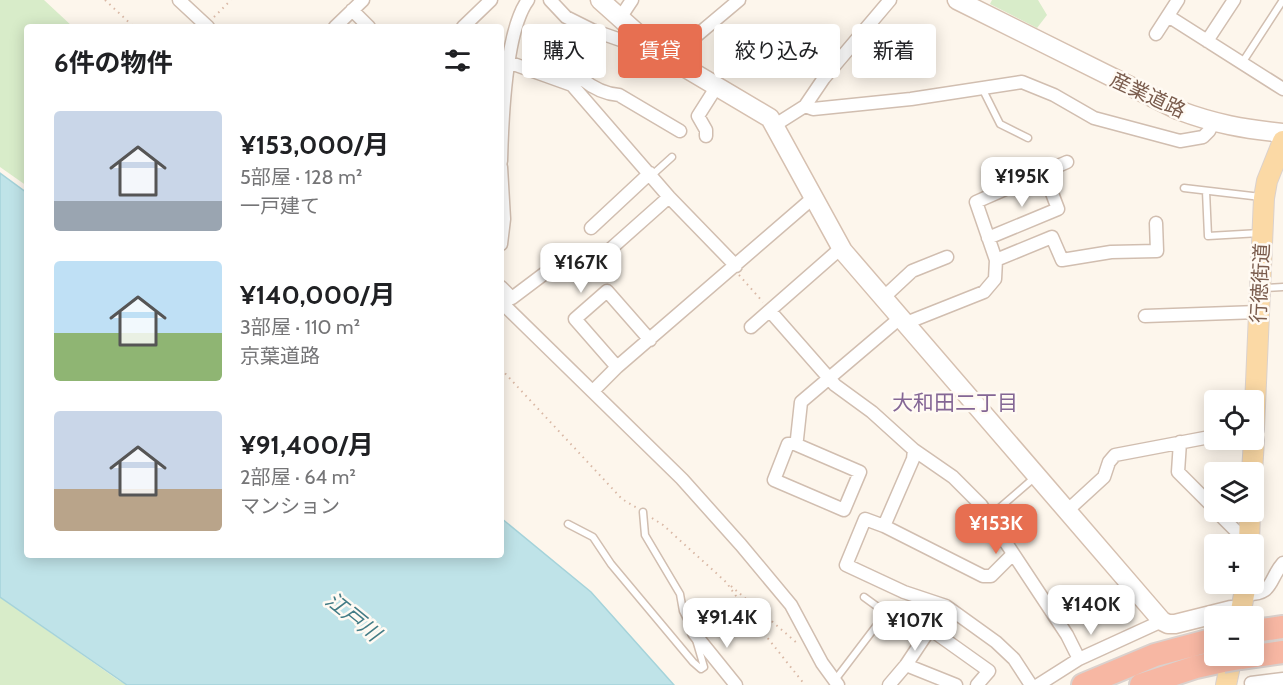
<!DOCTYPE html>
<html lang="ja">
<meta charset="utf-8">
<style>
body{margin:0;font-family:Cabin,"Noto Sans JP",sans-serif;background:#f6f6f6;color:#202124;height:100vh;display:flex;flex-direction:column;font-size:22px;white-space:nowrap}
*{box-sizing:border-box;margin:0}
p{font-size:20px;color:#757577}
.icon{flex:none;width:33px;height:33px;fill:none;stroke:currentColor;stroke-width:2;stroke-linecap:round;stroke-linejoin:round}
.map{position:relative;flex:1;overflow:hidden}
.details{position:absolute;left:24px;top:24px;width:480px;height:534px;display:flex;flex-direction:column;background:#fff;border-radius:6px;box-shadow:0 3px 15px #0003}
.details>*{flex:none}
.guide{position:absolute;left:522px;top:24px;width:570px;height:54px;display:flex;gap:12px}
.controls{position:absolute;left:1204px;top:390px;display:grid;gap:12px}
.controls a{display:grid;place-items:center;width:60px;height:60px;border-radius:6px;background:#fff;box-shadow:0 3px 15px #0003;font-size:30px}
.price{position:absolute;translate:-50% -51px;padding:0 14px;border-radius:12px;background:#fff;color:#222;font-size:20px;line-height:39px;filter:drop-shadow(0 2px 3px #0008)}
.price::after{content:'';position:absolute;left:50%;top:36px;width:18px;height:14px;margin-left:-9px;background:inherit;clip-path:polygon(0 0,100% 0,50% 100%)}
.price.on{background:#e76f51;color:#fff}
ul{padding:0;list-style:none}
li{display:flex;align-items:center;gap:18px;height:150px;padding:0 30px}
li span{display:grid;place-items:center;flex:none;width:168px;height:120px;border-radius:6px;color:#555}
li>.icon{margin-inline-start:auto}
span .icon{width:72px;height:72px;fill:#fffc;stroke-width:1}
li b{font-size:26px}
h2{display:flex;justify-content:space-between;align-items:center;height:72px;padding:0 30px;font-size:26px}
.pill{padding:0 21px;border-radius:6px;background:#fff;box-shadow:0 3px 15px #0003;font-size:21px;line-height:54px}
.pill.on{background:#e76f51;color:#fff}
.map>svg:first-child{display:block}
.green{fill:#d8ecc9}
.water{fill:#bfe3e8;stroke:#a5d3da;stroke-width:1.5}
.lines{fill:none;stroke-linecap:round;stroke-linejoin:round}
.lane-casing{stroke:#d1beb0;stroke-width:9}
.street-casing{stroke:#d1beb0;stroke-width:15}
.secondary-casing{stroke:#d6c0b0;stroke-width:21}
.primary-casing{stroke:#dad1cd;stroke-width:22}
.highway-casing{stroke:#dad1cd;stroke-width:26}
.path{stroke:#d9b8a5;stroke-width:2;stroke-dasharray:1.5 4.5;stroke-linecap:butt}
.lane{stroke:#fff;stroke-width:6}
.street{stroke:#fff;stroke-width:12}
.secondary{stroke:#fff;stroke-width:18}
.primary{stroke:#fbd9a5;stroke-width:20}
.highway{stroke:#f7b7a3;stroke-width:22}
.highway-bridge-casing{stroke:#dad1cd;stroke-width:26;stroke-linecap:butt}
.highway-bridge{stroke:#f7b7a3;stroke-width:22}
.labels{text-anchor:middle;stroke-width:5;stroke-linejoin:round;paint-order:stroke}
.street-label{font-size:20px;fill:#7a5c4d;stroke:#fffaf3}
.neighbourhood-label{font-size:21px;fill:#846695;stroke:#fffaf3}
.water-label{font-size:21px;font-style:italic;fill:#437c86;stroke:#fffaf3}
</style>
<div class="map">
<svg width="1283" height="685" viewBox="0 0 1283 685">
<rect width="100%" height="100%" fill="#fdf6ec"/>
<path class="green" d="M0 0H44L73 27H27V186L0 167Z
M992 0H1038L1047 15 1037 28 990 4Z
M0 597 118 680 127 685H0Z"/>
<path class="water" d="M0 173 27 193V555H501V518L591 592 674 685H127L0 597Z"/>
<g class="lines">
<g class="lane-casing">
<path id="lane" d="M1242 63 1283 0
M982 88 1000 124 1028 138
M651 176 672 157
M1184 188 1261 197
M1206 191 1208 236 1260 233
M1263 288 1283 287
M989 517 1034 478
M568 524 593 537 611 564 693 662 701 669 704 667 694 633 683 611 680 594 645 535 643 512
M835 680 886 613 864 597"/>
</g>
<g class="street-casing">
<path id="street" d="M179 0 208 27
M550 0 566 17 592 30 635 45 647 42
M352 10 369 27
M1168 16 1283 89
M620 18 632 0
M335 27 363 0
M463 27 491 0
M1156 34 1178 0
M1207 41 1234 0
M670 58 739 0
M508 62 572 85 669 197 736 266
M572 85 582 79C593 88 604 94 619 95L680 131
M805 106 813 109 911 99 1022 82 1054 95 1094 118 1180 141 1203 137 1209 131 1213 123
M775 125 805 106 824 78 890 0
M706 136V130L698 116 717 86
M501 161C502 121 505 31 528 0
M501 167 504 219 501 244
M591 228 650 173
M988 238 1058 209 1044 172
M606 253 669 197
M996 260 1052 237 1062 260 1111 252 1157 251 1156 223
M501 287 512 298 573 252
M883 298 912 271 947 257
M501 302 682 479 741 545 791 605 822 663 838 685
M770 311 835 385 872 412 914 450 913 459 884 526 983 576H991L1013 554
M1145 316 1258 312
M906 323 984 292 995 279 996 260 976 202 1067 162
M751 327 841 248
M617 367 575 319 607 291 650 340
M596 388 617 367 814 197
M1180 442 1178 472 1215 509
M795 444 860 472 844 510 774 480 788 444H795L797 439 801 402 900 318
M914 450 953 477 981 505 1067 635 1079 659
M1068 510 1104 477 1109 462 1115 455 1215 436
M1217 512 1249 544
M884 526 865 519 846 565 904 592 946 606 996 642 1014 659 1031 685
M1244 594C1274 596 1268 580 1283 563
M694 633 736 685
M906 665 930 629 989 671 977 685
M1251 683 1283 679
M889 685 906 665 956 685
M1038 685 1079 659 1162 621"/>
</g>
<g class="secondary-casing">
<path id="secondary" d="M600 0 657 51 770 118 843 251 1162 621 1168 624H1175L1231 610 1241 612
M957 0 1178 110C1215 124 1244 129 1283 133"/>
</g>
<g class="primary-casing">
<path id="primary" d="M1254 429 1264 198 1267 181 1283 141
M1252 472 1254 440
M1249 544 1250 512
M1240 616 1246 584
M1226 685 1232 656"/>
</g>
<g class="highway-casing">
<path id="highway" d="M1254 631 1283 627
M1240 658 1283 652
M1083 685 1155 655 1215 639
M1141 685 1196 667 1223 661"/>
</g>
<path class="path" d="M105 0 134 27
M214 17 231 0
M739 275 763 302
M501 369 622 499 637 508
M652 518 663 525 726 582 751 617 805 685
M731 586 797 643"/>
<use href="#lane" class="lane"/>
<use href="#street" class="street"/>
<use href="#secondary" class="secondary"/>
<use href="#primary" class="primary"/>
<use href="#highway" class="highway"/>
<g class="highway-bridge-casing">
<path id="highway-bridge" d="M1223 661 1240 658"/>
</g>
<use href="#highway-bridge" class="highway-bridge"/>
</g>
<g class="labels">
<g class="street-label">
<text transform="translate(1148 95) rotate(25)" y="7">産業道路</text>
<text transform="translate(1260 283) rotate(-87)" y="7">行徳街道</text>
</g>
<g class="neighbourhood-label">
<text x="955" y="410">大和田二丁目</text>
</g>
<g class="water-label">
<text transform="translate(353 617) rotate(39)" y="7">江戸川</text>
</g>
</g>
</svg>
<div class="controls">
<a><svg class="icon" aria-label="locate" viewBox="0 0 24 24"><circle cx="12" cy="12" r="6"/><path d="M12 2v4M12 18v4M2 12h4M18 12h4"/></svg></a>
<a><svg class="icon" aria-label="layers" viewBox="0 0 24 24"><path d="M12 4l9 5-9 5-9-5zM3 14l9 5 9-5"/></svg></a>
<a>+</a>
<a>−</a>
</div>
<b class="price" style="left:1022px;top:208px">¥195K</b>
<b class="price" style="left:581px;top:294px">¥167K</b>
<b class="price on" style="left:996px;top:555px">¥153K</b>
<b class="price" style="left:1091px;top:636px">¥140K</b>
<b class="price" style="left:727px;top:649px">¥91.4K</b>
<b class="price" style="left:915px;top:652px">¥107K</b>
<div class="guide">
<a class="pill">購入</a>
<a class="pill on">賃貸</a>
<a class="pill">絞り込み</a>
<a class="pill">新着</a>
</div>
<section class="details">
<h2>6件の物件<svg class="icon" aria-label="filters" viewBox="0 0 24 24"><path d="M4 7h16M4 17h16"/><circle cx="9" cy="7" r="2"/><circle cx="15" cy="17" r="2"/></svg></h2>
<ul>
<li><span style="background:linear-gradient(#c9d6e8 75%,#9aa5b1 0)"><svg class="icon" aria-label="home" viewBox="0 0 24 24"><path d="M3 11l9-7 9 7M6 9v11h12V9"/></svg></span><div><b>¥153,000/月</b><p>5部屋 · 128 m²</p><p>一戸建て</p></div></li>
<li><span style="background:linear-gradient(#bfe0f5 60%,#8fb573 0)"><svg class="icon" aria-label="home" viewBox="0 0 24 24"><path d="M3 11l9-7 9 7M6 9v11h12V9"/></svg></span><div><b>¥140,000/月</b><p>3部屋 · 110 m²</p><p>京葉道路</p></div></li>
<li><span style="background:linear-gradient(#c9d6e8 65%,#b9a48a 0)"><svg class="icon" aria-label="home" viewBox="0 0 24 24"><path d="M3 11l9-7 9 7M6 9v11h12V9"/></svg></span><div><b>¥91,400/月</b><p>2部屋 · 64 m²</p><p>マンション</p></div></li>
</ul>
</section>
</div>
